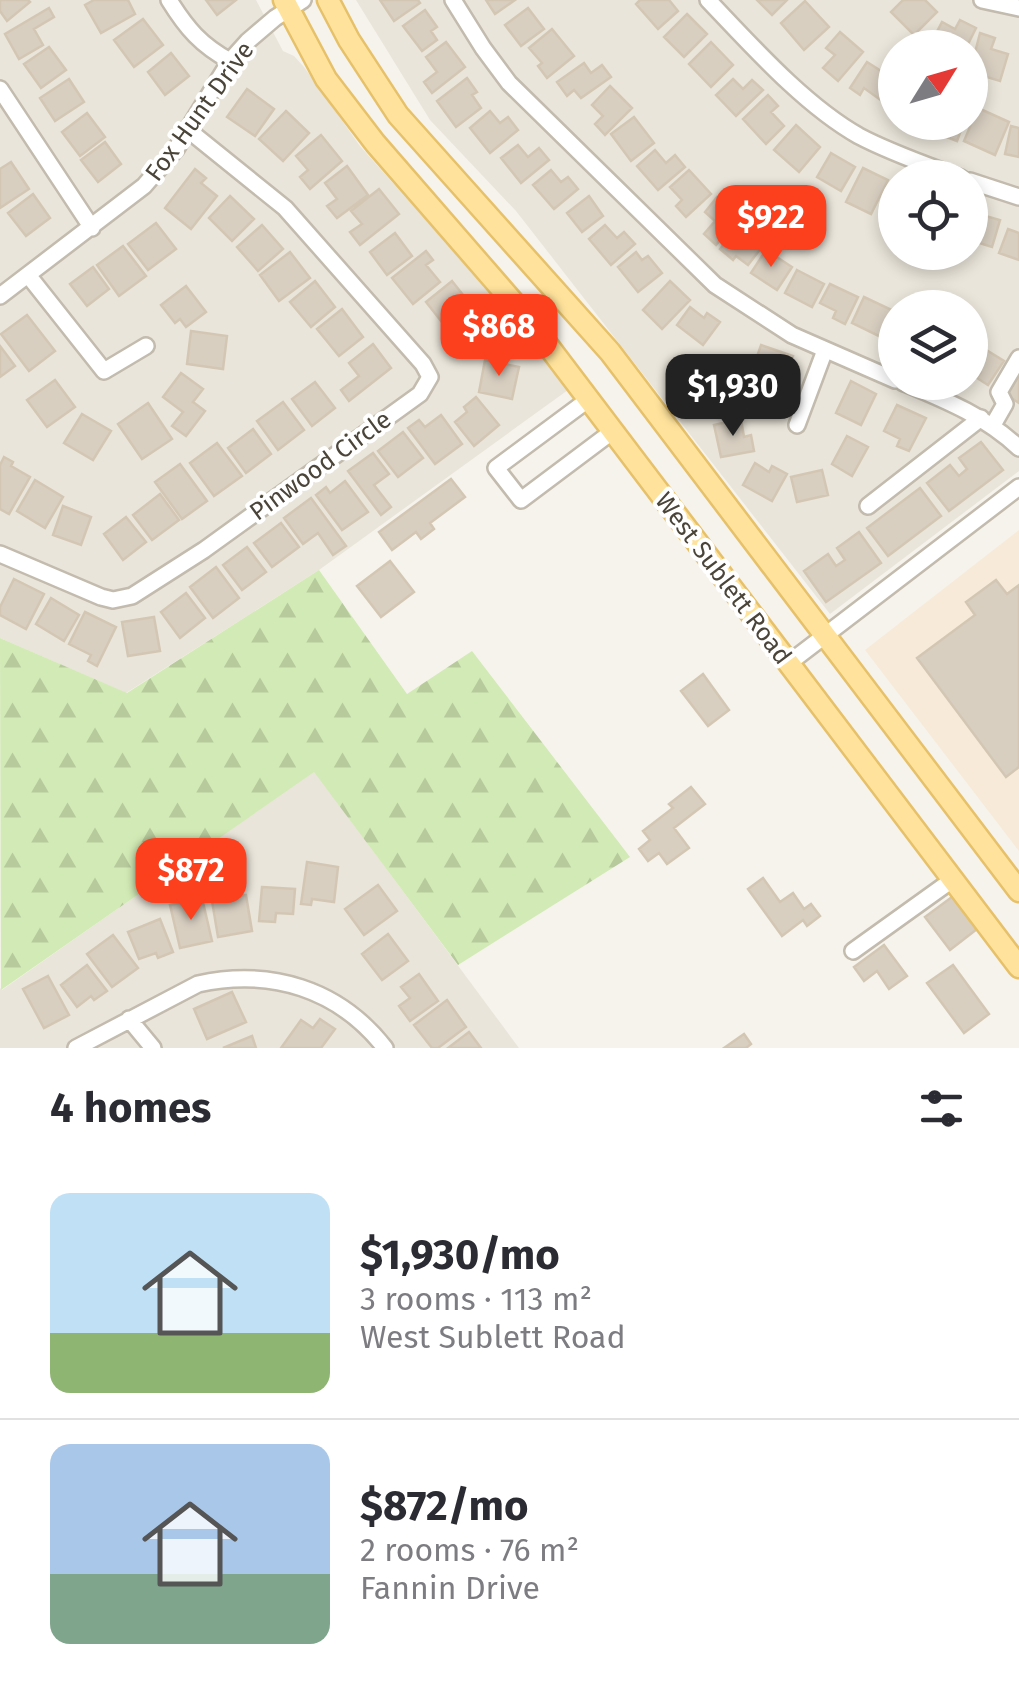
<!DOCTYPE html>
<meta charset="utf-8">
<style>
body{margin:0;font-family:"Fira Sans",sans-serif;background:#f7f7f7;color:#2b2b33;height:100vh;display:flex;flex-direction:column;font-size:38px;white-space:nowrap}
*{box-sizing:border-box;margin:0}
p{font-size:32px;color:#7c7c81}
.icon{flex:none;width:55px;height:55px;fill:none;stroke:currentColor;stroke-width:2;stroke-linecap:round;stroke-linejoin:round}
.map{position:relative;height:1048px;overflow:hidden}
.sheet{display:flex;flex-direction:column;background:#fff;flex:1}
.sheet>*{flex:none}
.needle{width:65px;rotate:53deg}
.controls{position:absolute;left:878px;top:30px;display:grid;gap:20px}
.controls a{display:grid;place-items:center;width:110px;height:110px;border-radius:50%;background:#fff;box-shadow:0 5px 15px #0003;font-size:50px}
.price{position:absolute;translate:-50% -85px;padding:0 22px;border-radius:20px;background:#fc3f1d;color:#fff;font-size:32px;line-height:65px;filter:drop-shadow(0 2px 5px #0008)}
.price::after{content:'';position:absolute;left:50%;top:60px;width:30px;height:22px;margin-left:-15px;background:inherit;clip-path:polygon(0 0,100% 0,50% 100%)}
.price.selected{background:#222;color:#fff}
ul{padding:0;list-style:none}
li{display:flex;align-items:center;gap:30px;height:250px;padding:0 50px}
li+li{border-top:2px solid #e1e1e2}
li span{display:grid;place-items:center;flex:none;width:280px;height:200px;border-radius:20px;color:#555}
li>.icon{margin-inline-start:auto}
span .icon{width:120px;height:120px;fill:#fffc;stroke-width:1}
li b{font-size:42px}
h2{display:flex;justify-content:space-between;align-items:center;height:120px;padding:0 50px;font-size:42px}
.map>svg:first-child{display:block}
.residential{fill:#eae5da;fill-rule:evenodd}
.commercial{fill:#f7ead8}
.forest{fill:url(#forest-firs)}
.building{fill:#d8cfc1;stroke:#d3c7b4;stroke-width:2.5}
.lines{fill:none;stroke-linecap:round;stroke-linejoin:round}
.minor-casing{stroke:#c2bbae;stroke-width:20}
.major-casing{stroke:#e6c16a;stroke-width:25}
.minor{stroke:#fff;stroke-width:15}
.major{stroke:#ffe39c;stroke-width:20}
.labels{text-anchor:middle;stroke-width:8;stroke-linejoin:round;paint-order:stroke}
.street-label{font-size:25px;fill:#4b4439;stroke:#fff}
</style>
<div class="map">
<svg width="1019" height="1048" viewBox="0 0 1019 1048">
<defs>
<pattern id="forest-firs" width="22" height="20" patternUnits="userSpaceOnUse" patternTransform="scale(2.5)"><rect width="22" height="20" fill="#d2eab5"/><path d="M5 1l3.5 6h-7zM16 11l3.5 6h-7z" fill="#b6ca9c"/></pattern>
</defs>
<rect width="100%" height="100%" fill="#f6f3ec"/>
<path class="residential" d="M0 0H256L283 51 294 56 304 67 360 146 518 324 568 390 319 570 126 693 0 638Z
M356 0H1019V471L830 614 516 211 430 120ZM895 48H970V122H895ZM895 178H970V252H895ZM895 308H970V382H895Z
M314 771 519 1048H0V988L2 990Z"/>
<path class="commercial" d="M1019 530V851L865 650Z"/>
<path class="forest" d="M319 570 407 694 472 651 630 857 458 965 314 772 1 990 0 638 127 693Z"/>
<path class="building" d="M0 0H28L30 2 7 21 0 11Z
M94 0H128L135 14 101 33 85 5Z
M206 0H236L217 15Z
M380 0H418L420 3 394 21Z
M486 0H515L495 14Z
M640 0H669L678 11 658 29 636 4Z
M757 0H787L772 15Z
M903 0H925L937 12 914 35 891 12Z
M805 1 829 27 804 50 781 23Z
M49 8 54 17 34 29 43 45 19 59 5 34Z
M528 8 544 29 521 46 505 25Z
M425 10 437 27 431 31 437 40 422 51 403 26Z
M687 14 707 34 684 57 664 37Z
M143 19 163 45 134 67 114 40Z
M960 20 976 28 966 48H939L931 43 942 22 955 29Z
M552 29 574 56 547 78 538 66 542 63 529 48Z
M840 32 863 52 838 81 823 68 835 55 826 48Z
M980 33 995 38 991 49 1008 54 1000 81 970 72Z
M446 42 465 67 432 93 424 82 437 72 426 57Z
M711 42 733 65 711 87 689 64Z
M49 47 66 70 41 88 24 64Z
M171 53 189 76 165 95 148 72Z
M867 62 895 80 882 101 864 88 860 95 850 88Z
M584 63 591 73 602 65 611 77 581 98 574 90 567 96 557 82Z
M467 78 477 92 472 95 481 108 456 127 437 101Z
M69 79 84 102 55 121 40 98Z
M733 79 743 89 752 80 763 90 736 116 716 95Z
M610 86 632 108 605 135 595 124 603 116 592 105Z
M247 89 274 109 255 136 227 117Z
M768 95 778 106 771 112 784 126 766 144 743 119Z
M978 108 1009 122 995 155 964 141Z
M286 111 309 133 283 161 259 139Z
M490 111 500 123 508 117 518 130 490 153 470 128Z
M87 113 105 137 80 156 62 132Z
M634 117 654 143 631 161 611 134Z
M932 122H964L957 141 929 130Z
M796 125 820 147 799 172 774 150Z
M1011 126 1019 128V157L1005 154Z
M321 135 342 161 310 189 300 177 308 170 296 156Z
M105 142 121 164 98 182 81 160Z
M518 145 528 157 539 148 549 160 521 183 501 158Z
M655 150 666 163 675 155 685 167 658 190 637 166Z
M831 153 855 167 841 191 817 177Z
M11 162 29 189 0 208V169Z
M347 166 368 195 337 218 327 206 337 199 325 183Z
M863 168 888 180 871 214 846 202Z
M195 169 206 178 201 183 217 196 191 229 165 208Z
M551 170 561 182 568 177 578 189 554 209 533 185Z
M689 170 711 194 686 217 676 206 682 200 670 187Z
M379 189 399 214 360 245 350 232 362 224 351 211Z
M33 194 50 218 26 236 8 213Z
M230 196 254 219 232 241 209 218Z
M589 196 603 216 582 232 567 213Z
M717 197 740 217 716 245 704 234 715 221 705 212Z
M892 198 895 199V222L885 219Z
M975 213 1000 220 992 247 970 240V228Z
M156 223 176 249 148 270 128 244Z
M741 223 765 243 748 265 736 256 733 260 720 249Z
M262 225 283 249 258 271 237 247Z
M605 225 617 238 624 232 635 244 611 265 589 239Z
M1008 229 1019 233V260L999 253Z
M395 233 412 256 387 275 370 252Z
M123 246 146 276 119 296 97 265Z
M766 250 792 267 777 290 751 273Z
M426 251 433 260 426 265 440 282 413 304 392 278Z
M290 252 310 278 279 301 260 275Z
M636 252 642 260 648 256 662 273 638 292 618 267Z
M93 267 109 289 87 306 70 284Z
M797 270 824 284 812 307 785 293Z
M315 281 335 307 311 327 290 302Z
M452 281 471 305 445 326 426 302Z
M670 281 690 300 662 329 643 310Z
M830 284 858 297 845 324 833 318 836 311 820 303Z
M186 286 206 312 186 327 180 319 175 323 161 305Z
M864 297 894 311 881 337 852 323Z
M690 307 704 318 707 313 720 322 703 345 677 325Z
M342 309 363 337 339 356 317 329Z
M488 310 505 339 479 353 463 325Z
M27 315 55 351 29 371 1 334Z
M191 331 227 336 223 369 187 364Z
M975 343 1004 361 988 385 977 378 981 372 970 365V351Z
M373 344 391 368 349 401 341 390 359 376 349 363Z
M761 345 793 356 784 381 752 371Z
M0 346 15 366 0 377Z
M485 360 519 367 512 399 479 392Z
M1019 371V403L1005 394Z
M181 373 203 389 193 402 205 411 186 436 172 426 183 412 163 397Z
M55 380 75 407 47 427 27 400Z
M725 380 747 384 744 397 755 399 751 416 719 409Z
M851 381 876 394 861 425 836 413Z
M315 382 335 408 312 426 292 399Z
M476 397 499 425 474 446 455 422 467 412 464 407Z
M283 402 304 430 278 450 257 421Z
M148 403 172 439 142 459 118 424Z
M897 405 926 418 909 451 897 446 900 439 884 431Z
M82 414 111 431 93 460 64 443Z
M441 415 462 444 435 464 408 428 419 420 425 427Z
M741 419 744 437 751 435 754 451 721 457 714 425Z
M253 429 271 454 246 473 228 448Z
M403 432 423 458 398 477 378 451Z
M847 436 868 447 852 476 832 464Z
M981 442 1003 470 949 511 927 483 950 465 959 476 967 469 959 458Z
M217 443 242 476 214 496 190 463Z
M373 453 389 474 374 485 391 507 381 515 348 471Z
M4 457 13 462 11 466 30 477 9 514 0 509V465Z
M755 463 769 472 772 466 787 474 772 501 743 485Z
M180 464 207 501 182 519 155 482Z
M822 470 828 495 797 502 791 477Z
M451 479 465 497 430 523 434 529 421 539 416 532 392 550 379 532Z
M35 480 63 497 45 528 17 511Z
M345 481 368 512 342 530 316 495 326 487 330 493Z
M920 488 941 516 888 556 867 528Z
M160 494 179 520 152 540 133 515Z
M311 498 346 546 333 555 318 533 303 544 284 518Z
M63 506 91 517 81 545 53 535Z
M126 517 146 542 123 560 104 534Z
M281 523 299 547 272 567 254 543Z
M859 532 881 563 826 602 804 571 828 554 836 566 845 560 837 548Z
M247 547 266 572 242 590 223 565Z
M390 561 414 592 381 617 357 586Z
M216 567 239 598 213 618 190 587Z
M14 579 44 594 26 629 0 615V607Z
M996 580 1007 594 1019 585V767L1006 777 917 658 975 615 966 602Z
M186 593 205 618 180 638 161 612Z
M51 598 79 615 64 641 36 624Z
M85 612 116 627 97 666 88 661 91 655 69 644Z
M154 617 160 651 128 656 122 622Z
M703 674 729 710 708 726 681 691Z
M691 787 705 804 674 828 689 848 667 864 659 853 648 861 639 849 650 840 643 831 673 808 669 804Z
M307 862 338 867 334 902 312 899 311 905 301 904Z
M763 878 780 902 793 893 804 909 811 904 820 916 807 926 803 920 782 936 748 889Z
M378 885 397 911 364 935 345 909Z
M262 887 295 889 293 914 276 913 275 922 259 921Z
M246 895 252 931 218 937 212 901Z
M952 897 977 929 950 950 925 917Z
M202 898 212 941 180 948 170 905Z
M160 919 173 952 158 958 156 953 139 959 128 932Z
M388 934 408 961 382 980 362 954Z
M113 935 138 968 112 987 87 954Z
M884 945 907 976 889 989 877 971 864 981 854 967Z
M87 965 107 991 94 1000 91 996 77 1007 61 985Z
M953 965 989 1014 964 1033 927 983Z
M419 974 438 1001 410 1021 399 1006 410 998 401 987Z
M48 976 69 1015 44 1028 23 989Z
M232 992 246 1022 207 1039 194 1009Z
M447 1000 466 1027 438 1048H432L414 1025Z
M320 1019 335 1029 321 1048H281L301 1020 313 1028Z
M469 1032 481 1048H448Z
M744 1034 751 1044 746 1048H724Z
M252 1036 256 1048H223Z"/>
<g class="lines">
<g class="minor-casing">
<path id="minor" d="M169 0C187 29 201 45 230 61
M453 0 483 48 509 83 715 285 792 335 895 380
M708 0C751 45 804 105 859 136 891 153 927 165 961 178
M982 0 1019 8
M0 89 92 228
M970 181 1019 197
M28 275 104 371 146 346
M0 296 144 186 176 149 230 61 248 41 275 18 303 0
M902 382C945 400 985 416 1019 448
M589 399 496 468 521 500 613 431
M797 425 825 350
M993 425 1005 404 999 392 1019 358
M868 506 981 418
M0 554 101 597 113 600 132 596 204 550 420 394 430 377 423 364 285 208 187 129
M789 663 1019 487
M853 951 952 880
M129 1019 153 1048
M76 1048 198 984C271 968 339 989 385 1048"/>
</g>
<g class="major-casing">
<path id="major" d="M284 0 326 79 375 143 527 318 1019 967
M328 0 349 40 398 115 610 352 1019 891"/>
</g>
<use href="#minor" class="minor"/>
<use href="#major" class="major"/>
</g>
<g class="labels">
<g class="street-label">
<text transform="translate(199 111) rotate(-54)" y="9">Fox Hunt Drive</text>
<text transform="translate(320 465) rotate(-36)" y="9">Pinwood Circle</text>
<text transform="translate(724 578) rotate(53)" y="9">West Sublett Road</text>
</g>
</g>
</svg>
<div class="controls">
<a><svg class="needle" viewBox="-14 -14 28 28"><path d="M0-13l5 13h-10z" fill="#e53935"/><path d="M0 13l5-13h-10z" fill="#7c7c81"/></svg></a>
<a><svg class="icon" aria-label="locate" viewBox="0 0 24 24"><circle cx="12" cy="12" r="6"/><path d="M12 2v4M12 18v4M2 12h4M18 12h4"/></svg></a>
<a><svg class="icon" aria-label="layers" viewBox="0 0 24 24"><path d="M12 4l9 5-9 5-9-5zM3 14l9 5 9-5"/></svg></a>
</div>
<b class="price" style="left:771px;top:270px">$922</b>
<b class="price" style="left:499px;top:379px">$868</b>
<b class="price selected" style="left:733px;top:439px">$1,930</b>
<b class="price" style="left:191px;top:923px">$872</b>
</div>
<section class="sheet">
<h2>4 homes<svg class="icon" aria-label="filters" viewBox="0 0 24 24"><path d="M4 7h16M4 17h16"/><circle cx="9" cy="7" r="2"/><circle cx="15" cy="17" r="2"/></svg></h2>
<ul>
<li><span style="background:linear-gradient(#bfe0f5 70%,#8fb573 0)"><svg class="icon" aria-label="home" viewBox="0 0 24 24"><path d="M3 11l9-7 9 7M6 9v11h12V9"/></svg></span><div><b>$1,930/mo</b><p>3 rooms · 113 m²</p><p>West Sublett Road</p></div></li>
<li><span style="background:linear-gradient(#a9c7e8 65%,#7fa58c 0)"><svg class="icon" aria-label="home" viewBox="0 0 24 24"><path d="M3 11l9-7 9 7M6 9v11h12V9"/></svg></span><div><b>$872/mo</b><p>2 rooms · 76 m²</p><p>Fannin Drive</p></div></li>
</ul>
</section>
